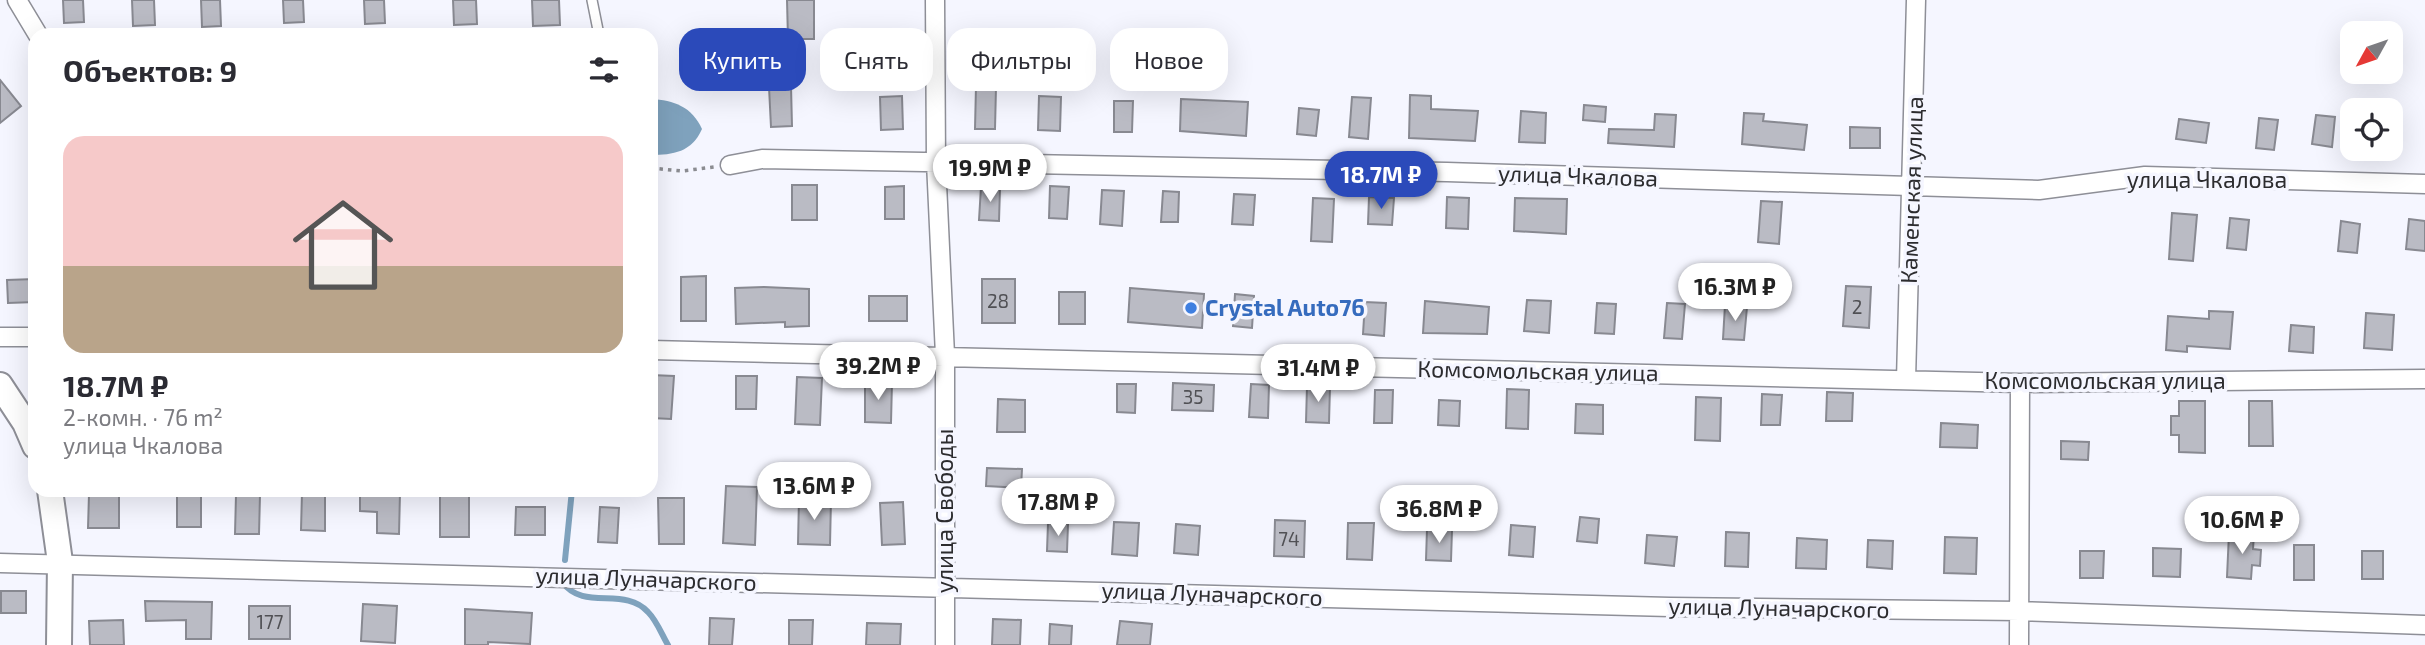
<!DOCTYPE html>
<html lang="ru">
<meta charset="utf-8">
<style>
body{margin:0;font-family:"Exo 2",sans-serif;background:#f7f7f7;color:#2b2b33;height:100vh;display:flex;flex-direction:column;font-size:26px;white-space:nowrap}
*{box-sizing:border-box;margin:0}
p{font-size:23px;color:#7c7c81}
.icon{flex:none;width:38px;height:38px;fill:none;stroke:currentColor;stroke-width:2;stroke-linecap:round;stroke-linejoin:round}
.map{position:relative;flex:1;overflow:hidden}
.side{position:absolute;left:28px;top:28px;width:630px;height:469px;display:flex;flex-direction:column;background:#fff;border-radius:21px;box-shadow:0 7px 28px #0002}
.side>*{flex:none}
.top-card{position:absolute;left:679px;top:28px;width:665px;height:63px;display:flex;gap:14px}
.needle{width:46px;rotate:230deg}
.fabs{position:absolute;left:2340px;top:21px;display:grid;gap:14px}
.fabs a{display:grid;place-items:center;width:63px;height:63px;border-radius:14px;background:#fff;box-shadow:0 7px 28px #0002;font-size:35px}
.price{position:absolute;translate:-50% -60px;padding:0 16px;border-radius:24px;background:#fff;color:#222;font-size:23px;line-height:46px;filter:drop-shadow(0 2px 4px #0008)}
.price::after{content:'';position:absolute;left:50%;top:42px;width:21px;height:16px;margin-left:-10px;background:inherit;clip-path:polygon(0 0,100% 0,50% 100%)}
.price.on{background:#2b4aba;color:#fff}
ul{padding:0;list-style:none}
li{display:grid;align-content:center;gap:14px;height:371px;padding:0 35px}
li span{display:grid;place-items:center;height:217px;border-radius:21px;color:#555}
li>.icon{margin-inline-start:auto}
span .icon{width:126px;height:126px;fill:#fffc;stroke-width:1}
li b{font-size:30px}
h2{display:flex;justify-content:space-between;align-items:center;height:84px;padding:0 35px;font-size:30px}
.chip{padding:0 24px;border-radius:21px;background:#fff;box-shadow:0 7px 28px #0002;font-size:24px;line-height:63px}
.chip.on{background:#2b4aba;color:#fff}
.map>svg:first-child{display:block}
.water{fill:#7fa2bd}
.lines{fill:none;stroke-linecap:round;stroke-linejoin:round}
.stream{stroke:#7fa2bd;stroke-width:6}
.building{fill:#babbc4;stroke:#888991;stroke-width:2}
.lane-casing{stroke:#8e8f97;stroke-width:12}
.street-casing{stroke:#8e8f97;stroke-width:21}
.secondary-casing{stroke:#8e8f97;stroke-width:28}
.path{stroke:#8b8c91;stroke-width:3.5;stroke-dasharray:3.5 5;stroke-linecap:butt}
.lane{stroke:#fff;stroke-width:9}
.street{stroke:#fff;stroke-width:18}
.secondary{stroke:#fff;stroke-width:24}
.shop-dot{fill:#3f7fe0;stroke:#f5f6ff;stroke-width:2.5}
.labels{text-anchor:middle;stroke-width:7;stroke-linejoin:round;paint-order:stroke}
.number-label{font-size:19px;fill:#505054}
.street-label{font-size:23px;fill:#2c2c2f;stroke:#f5f6ff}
.shop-label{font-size:23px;font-weight:bold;fill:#366cbe;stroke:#f5f6ff;text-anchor:start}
</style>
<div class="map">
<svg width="2425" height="645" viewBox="0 0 2425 645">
<rect width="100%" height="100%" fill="#f5f6ff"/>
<path class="water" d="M651 99C674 100 692 107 702 129 692 152 673 155 651 155Z"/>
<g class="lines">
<path class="stream" d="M565 560 572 490
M563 583C584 611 625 586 648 612 657 621 662 635 668 645"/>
</g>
<path class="building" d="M63 0H83L84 22 64 23Z
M132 0H154L155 25 133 26Z
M201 0H220L221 26 202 27Z
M283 0H303L304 22 284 23Z
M364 0H384L385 23 365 24Z
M453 0H476L477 24 454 25Z
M532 0H559L560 25 533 26Z
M787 0H814V39H788Z
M0 80 21 106 0 123Z
M791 86 792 126 771 127 769 87Z
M976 86 996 87 995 129H975Z
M1410 95 1431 96V109L1478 111 1475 141 1409 138Z
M902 96 903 129 881 130 880 97Z
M1039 96 1061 97 1060 131 1038 130Z
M1352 97 1371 98 1368 139 1349 137Z
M1181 99 1248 102 1246 136 1180 131Z
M1114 101H1133L1132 132H1114Z
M1584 105 1606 107 1605 122 1583 120Z
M1299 108 1319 110 1316 136 1297 134Z
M1521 111 1546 113 1545 143 1519 142Z
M1744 113 1764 114 1763 121 1807 125 1804 150 1742 144Z
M1655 114 1676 115 1674 147 1608 143 1609 129 1654 130Z
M2316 115 2335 117 2332 147 2312 144Z
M2259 118 2278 120 2274 150 2256 148Z
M2179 119 2209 123 2206 143 2176 139Z
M1850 127 1880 128V148H1850Z
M792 185H817V220H792Z
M904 186V219H885V187Z
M1050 186 1069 187 1067 219 1049 218Z
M981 187 1000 188 999 221 979 220Z
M1102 190 1124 191 1122 226 1100 224Z
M1163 191 1179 192 1178 222H1161Z
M1234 194 1255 195 1253 225 1232 224Z
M1369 197 1394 198 1392 225 1368 224Z
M1447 197 1469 198 1468 229 1446 228Z
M1313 198 1334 199 1332 242 1311 241Z
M1515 198 1567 199 1566 234 1514 231Z
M1761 201 1782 202 1779 244 1758 242Z
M2172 213 2197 215 2193 261 2169 259Z
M2230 218 2249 220 2246 250 2227 248Z
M2409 219 2425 221V251L2406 249Z
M2341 221 2360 224 2357 253 2338 251Z
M706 276V321H681V277Z
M35 279V302L8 303 7 280Z
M982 279H1015V323H982Z
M1846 286 1871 287 1869 328 1843 326Z
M764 287 809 289V326L785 327V322L736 324 735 288Z
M1130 288 1204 294 1202 328 1128 322Z
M1059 292H1085V324H1059Z
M1235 294 1254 296 1252 328 1233 326Z
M869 296H907V321H869Z
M1527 300 1551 301 1549 333 1524 331Z
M1425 301 1489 307 1487 334 1423 333Z
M1365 302 1386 303 1384 336 1363 334Z
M1597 303 1616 304 1614 334 1595 333Z
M1667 303 1685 304 1682 339 1664 338Z
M1725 305 1747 307 1744 340 1723 339Z
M2209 311 2233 312 2230 349 2187 346V352L2166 350 2168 316 2209 319Z
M2366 313 2394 315 2392 350 2364 348Z
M2291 325 2314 327 2313 353 2289 351Z
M651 375 674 376 671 419 651 418Z
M736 376H757L756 409H736Z
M797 377 822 378 820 425 795 424Z
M865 381 892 382 891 423 865 422Z
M1173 383 1214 385 1213 411 1172 410Z
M1117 384H1136L1135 413 1117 412Z
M1251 384 1269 385 1268 418 1249 417Z
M1307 386H1330L1329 423 1306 422Z
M1507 389 1529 390 1528 429 1506 428Z
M1375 390H1393L1392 423H1374Z
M1827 392 1853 393 1852 421H1826Z
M1762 394 1782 395 1780 425H1761Z
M1696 397 1721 398 1720 441 1695 440Z
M998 399 1025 400V432H997Z
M1439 400 1460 401 1459 426 1438 425Z
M2179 401H2205V453L2179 452V435H2171V416H2179Z
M2249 401H2272L2273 446H2249Z
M1576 404 1603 405V434L1575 433Z
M1941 423 1978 425 1977 448 1940 447Z
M2061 441 2089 442 2088 460 2061 459Z
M987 468 1022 469 1021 488 986 486Z
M726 486 757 487 755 545 723 543Z
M177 490H201V527H177Z
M440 490H469V537H440Z
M302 492H325V531L301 530Z
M360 492 400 493 399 534 377 533V512L360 511Z
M89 494H119V528H88Z
M236 495H260L259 534H235Z
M658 498H684V544H659Z
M799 498 831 499 830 545 798 544Z
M903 502 905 544 882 545 880 503Z
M516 507H545V535H515Z
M600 507 619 508 617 543 598 542Z
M1580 517 1599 519 1597 543 1577 541Z
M1275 520 1305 521 1304 557 1274 556Z
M1114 522 1139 523 1137 556 1112 554Z
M1048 523 1068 524 1067 552 1047 551Z
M1348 523H1374L1372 560 1347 559Z
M1176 524 1200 526 1198 555 1174 553Z
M1511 525 1535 527 1533 557 1509 555Z
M1427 529 1452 530 1451 561 1426 560Z
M1726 532 1749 533 1748 567 1725 566Z
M2229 533 2254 534 2253 549 2261 550 2260 566 2252 565 2251 579 2227 577Z
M1647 535 1677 537 1674 566 1645 563Z
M1945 537 1977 538 1976 574 1944 573Z
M1797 538 1827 540 1826 569 1796 568Z
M1868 540 1893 541 1892 569 1867 567Z
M2294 545H2314V580H2294Z
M2153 548 2181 549 2180 577 2153 576Z
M2080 551H2104L2103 578H2080Z
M2362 551H2383V579H2362Z
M1 591H26V613H1Z
M145 601 212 602 211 639H186V620L146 621Z
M363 604 397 606 395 643 361 641Z
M249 606H290V639H249Z
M465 609 532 613 530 644 488 642V645H465Z
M710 618 734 619 732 645H709Z
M993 619 1021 620 1020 645H992Z
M123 620 124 645H90L89 621Z
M789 620H813L812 645H789Z
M1120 621 1152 624 1150 645H1117Z
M867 623 901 624 900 645H866Z
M1050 624 1072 626 1071 645H1049Z"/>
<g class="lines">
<g class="lane-casing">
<path id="lane" d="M592 0 599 35"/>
</g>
<g class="street-casing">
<path id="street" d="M17 0 38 35
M935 0 936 162 945 355V645
M730 165 762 159 1447 172 2039 190 2145 176 2425 184
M0 337H35
M651 350 2020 383 2425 379
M1906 380 1916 0
M0 563 1670 607 2020 611 2425 625
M2019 645 2020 383"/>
</g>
<g class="secondary-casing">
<path id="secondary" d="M0 385 25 423 35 446
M50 490 60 562 59 645"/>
</g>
<path class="path" d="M651 168 682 171 714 167"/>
<use href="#lane" class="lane"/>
<use href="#street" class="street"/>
<use href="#secondary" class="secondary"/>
</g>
<circle class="shop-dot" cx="1191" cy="308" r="7"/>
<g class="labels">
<g class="number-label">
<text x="998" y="308">28</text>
<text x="1857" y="314">2</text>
<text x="1193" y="404">35</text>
<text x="1289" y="546">74</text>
<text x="270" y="629">177</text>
</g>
<g class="street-label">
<text transform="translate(1578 176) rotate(2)" y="8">улица Чкалова</text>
<text x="2207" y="188">улица Чкалова</text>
<text transform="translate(1912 190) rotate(-88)" y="8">Каменская улица</text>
<text transform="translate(1538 371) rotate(1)" y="8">Комсомольская улица</text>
<text x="2105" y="389">Комсомольская улица</text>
<text transform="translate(945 511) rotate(-90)" y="8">улица Свободы</text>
<text transform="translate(646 579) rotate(2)" y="8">улица Луначарского</text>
<text transform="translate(1212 594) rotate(2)" y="8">улица Луначарского</text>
<text transform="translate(1779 608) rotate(1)" y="8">улица Луначарского</text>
</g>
<g class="shop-label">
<text x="1205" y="316">Crystal Auto76</text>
</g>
</g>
</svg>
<div class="fabs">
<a><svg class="needle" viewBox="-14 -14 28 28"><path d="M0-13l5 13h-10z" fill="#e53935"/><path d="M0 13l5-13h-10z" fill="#7c7c81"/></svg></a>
<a><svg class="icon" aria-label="locate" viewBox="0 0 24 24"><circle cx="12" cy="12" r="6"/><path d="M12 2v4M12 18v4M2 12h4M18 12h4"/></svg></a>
</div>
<b class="price" style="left:990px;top:204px">19.9M ₽</b>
<b class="price on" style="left:1381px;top:211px">18.7M ₽</b>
<b class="price" style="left:1735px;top:323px">16.3M ₽</b>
<b class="price" style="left:878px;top:402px">39.2M ₽</b>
<b class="price" style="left:1318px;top:404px">31.4M ₽</b>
<b class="price" style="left:814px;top:522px">13.6M ₽</b>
<b class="price" style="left:1058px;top:538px">17.8M ₽</b>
<b class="price" style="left:1439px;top:545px">36.8M ₽</b>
<b class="price" style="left:2242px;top:556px">10.6M ₽</b>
<div class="top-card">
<a class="chip on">Купить</a>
<a class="chip">Снять</a>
<a class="chip">Фильтры</a>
<a class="chip">Новое</a>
</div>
<section class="side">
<h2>Объектов: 9<svg class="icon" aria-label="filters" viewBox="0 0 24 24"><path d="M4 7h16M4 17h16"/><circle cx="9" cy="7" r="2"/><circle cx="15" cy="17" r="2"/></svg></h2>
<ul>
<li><span style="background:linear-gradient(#f6c9c9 60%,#b9a48a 0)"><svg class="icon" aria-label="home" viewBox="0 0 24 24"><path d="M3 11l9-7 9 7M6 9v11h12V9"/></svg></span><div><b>18.7M ₽</b><p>2-комн. · 76 m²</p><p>улица Чкалова</p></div></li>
</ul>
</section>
</div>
